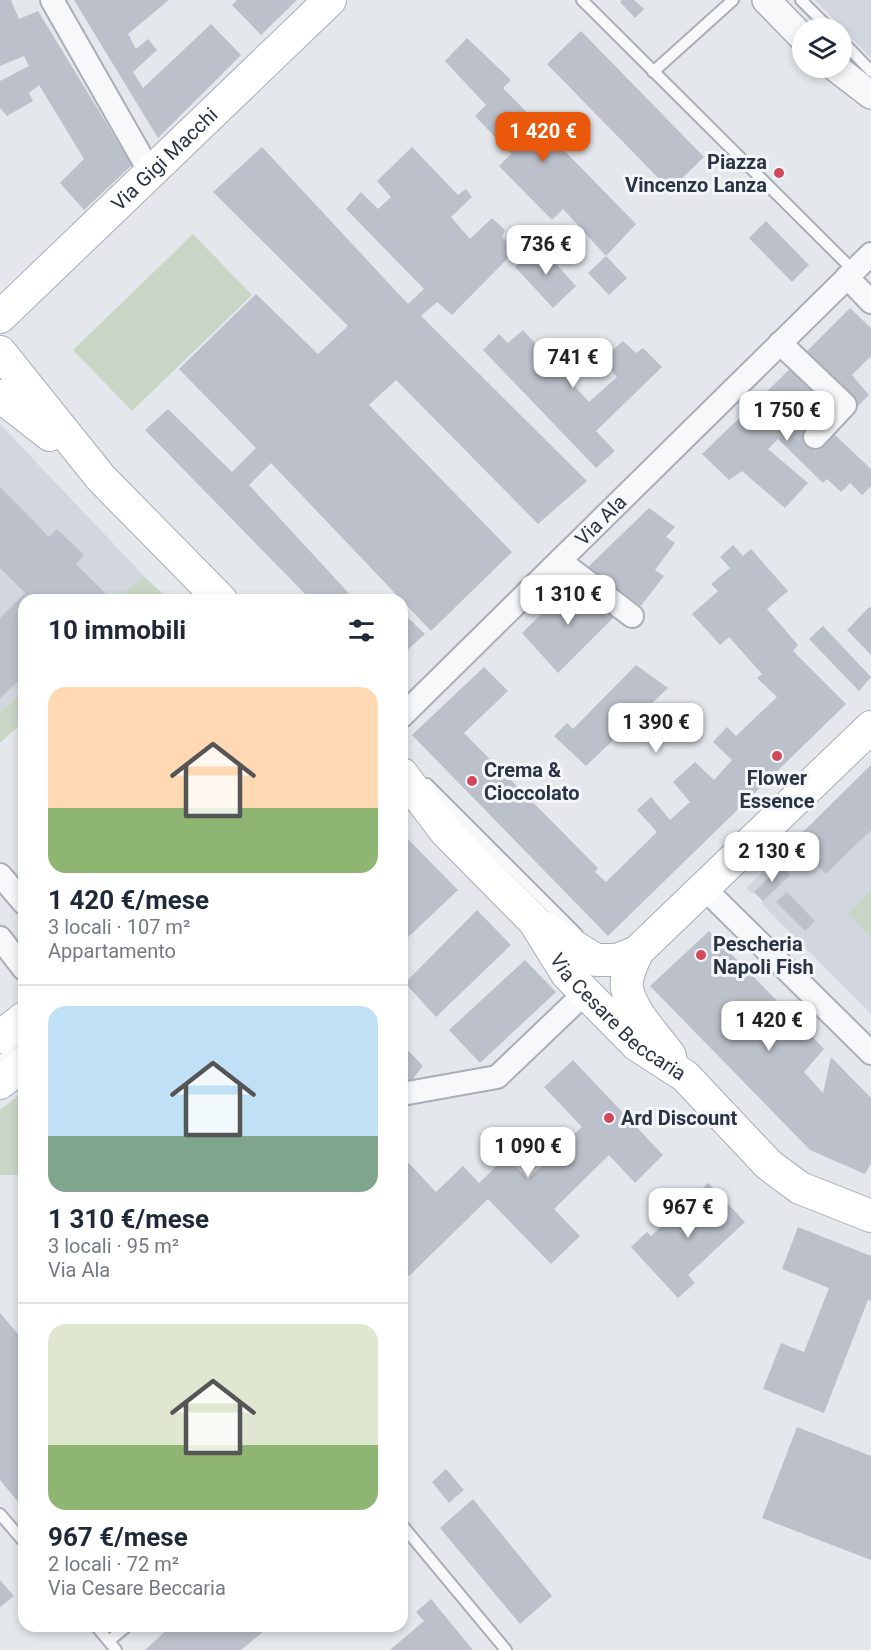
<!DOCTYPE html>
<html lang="it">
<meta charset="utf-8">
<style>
body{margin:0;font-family:Roboto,sans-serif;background:#f2f2f3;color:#1f2937;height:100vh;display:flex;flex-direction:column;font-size:22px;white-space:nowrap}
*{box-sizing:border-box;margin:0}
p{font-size:20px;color:#747a83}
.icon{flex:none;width:33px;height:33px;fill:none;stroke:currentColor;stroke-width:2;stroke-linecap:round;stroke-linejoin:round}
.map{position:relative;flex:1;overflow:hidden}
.side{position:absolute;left:18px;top:594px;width:390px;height:1038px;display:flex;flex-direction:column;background:#fff;border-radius:18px;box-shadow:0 3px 9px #0003}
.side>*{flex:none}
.controls{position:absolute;left:792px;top:18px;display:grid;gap:12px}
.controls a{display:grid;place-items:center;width:60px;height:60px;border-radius:50%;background:#fff;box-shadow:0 3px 9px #0003;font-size:30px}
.price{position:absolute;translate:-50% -51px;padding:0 14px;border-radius:12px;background:#fff;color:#222;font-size:20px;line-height:39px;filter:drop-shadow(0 2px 3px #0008)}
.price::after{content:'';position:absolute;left:50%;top:36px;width:18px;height:14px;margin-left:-9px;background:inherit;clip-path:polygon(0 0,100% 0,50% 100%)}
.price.current{background:#ea580c;color:#fff}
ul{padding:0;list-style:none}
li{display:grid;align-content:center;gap:12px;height:318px;padding:0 30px}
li+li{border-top:2px solid #e0e1e3}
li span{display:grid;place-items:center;height:186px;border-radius:18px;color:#555}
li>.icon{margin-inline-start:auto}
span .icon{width:108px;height:108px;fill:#fffc;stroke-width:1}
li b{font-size:26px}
h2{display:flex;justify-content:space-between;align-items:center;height:72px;padding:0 30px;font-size:26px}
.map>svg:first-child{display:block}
.built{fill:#d2d6de}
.green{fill:#c9d6c5}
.building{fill:#bbc0ca}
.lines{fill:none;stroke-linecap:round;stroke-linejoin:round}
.service-casing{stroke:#a9aeb7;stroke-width:14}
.minor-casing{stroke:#a9aeb7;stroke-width:26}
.tertiary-casing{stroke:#a9aeb7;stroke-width:30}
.secondary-casing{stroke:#a9aeb7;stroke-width:34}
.service{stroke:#f7f8fa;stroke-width:10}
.minor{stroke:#f7f8fa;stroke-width:22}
.tertiary{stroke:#f7f8fa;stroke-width:27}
.secondary{stroke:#fff;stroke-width:32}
.poi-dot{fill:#d1495b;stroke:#f4f6f9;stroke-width:2}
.labels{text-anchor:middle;stroke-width:6;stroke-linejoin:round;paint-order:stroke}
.street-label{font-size:20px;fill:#2b3445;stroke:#f4f6f9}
.poi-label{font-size:20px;font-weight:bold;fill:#2b3445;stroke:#f4f6f9;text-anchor:start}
</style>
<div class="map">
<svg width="871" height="1650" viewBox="0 0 871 1650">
<rect width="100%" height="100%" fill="#e4e7ec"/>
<path class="built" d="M815 0H871V58L865 52Z
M0 424 145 577 112 600H24V689L0 713Z
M871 765V1014L761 903 763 901 754 892 752 894 746 888Z"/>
<path class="green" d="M193 234 252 295 132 411 73 350Z
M145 577 169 600H112Z
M24 689V721L0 743V713Z
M871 890V937L848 914Z
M24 1091V1175H0V1110Z"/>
<path class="building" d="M0 0H11L19 19 38 11 132 165 84 210 60 183 84 159 39 85 29 93 33 101 7 116 0 108V81L29 66 24 56 0 66Z
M74 0H169L128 34 136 49 148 39 157 50 133 72 143 88 211 24 241 55 158 138Z
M237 0H297L261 35 232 5Z
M622 0H634L644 9 635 18 620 2Z
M581 31 704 157 670 190 547 64Z
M467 38 511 80 503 88 636 224 606 256 627 278 609 295 588 273 606 256 563 209 552 220 499 166 511 154 475 116 486 105 445 61Z
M262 147 408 304 424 289 346 209 361 192 378 209 391 197 377 181 412 147 458 195 466 189 472 197 451 217 470 239 492 218 505 230 502 237 515 251 452 315 437 302 421 316 587 481 538 524 396 380 369 405 512 552 431 631 271 463 249 485 355 600H311L145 430 168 409 232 472 256 448 179 369 256 294 318 354 348 326 213 192Z
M766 221 809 265 792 282 749 238Z
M539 245 576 286 553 308 515 267Z
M850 308 871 328V356L852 375 869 395 855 409 803 355Z
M523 330 589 402 617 377 602 359 623 341 636 353 643 348 662 367 596 431 615 451 596 468 483 350 499 334 508 343Z
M794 365 836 406 804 439 816 451 833 433 871 469V486L862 495 850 483 841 492 827 479 823 483 778 439 768 449 808 483 785 508 742 471 729 480 702 454Z
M0 487 49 537 57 529 84 555 76 564 106 594 99 600H24V675L0 699V618L25 593 0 568Z
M649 508 675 527 666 537 675 543 655 570 664 576 641 606 587 568Z
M733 545 743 556 751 549 788 591 767 609 798 645 793 651 846 704 608 936 412 735 484 667 508 691 464 733 598 868 595 872 606 882 657 832 637 810 651 797 670 820 690 802 673 782 695 762 714 780 732 760 713 742 727 727 736 736 777 697 757 678 762 674 729 637 720 645 692 614 718 591 711 584 730 568 720 557Z
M574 582 616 615 558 673 522 633Z
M869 607 871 609V655L847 630Z
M402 612 425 634 402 655Z
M823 626 871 677 859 691 809 639Z
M636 665 668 688 586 766 554 736 567 723 573 729Z
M871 765V830L826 874 794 841Z
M402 833 458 890 402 943Z
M781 865 790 875 763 901 754 892Z
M787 892 815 921 805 931 776 902Z
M477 910 511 945 436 1017 405 983Z
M709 931 824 1049 804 1072 823 1093 831 1057 871 1098V1163L865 1174 810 1150 650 986Z
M525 960 556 992 480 1063 449 1030Z
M402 1044 423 1066 412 1080 402 1081Z
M573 1060 663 1155 635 1183 609 1155 554 1209 580 1236 551 1264 488 1199 409 1276 402 1269V1223L404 1221 402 1219V1161L404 1158 436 1192 463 1166 479 1183 506 1157 528 1179 582 1127 544 1087Z
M708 1183 745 1222 688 1275 695 1283 678 1298 631 1247 647 1232 651 1236Z
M798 1227 871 1256V1301L868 1300 824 1413 763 1389 781 1343 804 1352 829 1288 782 1269Z
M0 1313 24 1341V1509L0 1480Z
M797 1427 871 1456V1560L762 1518Z
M446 1469 464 1490 449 1503 432 1482Z
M473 1499 552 1596 520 1624 440 1528Z
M0 1580 14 1596 0 1607Z
M431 1599 473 1650H390L424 1621 416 1612Z
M171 1626H270L241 1650H145Z"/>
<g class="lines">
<g class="service-casing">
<path id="service" d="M582 0 854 271
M801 0 829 28
M842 41 871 71
M653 72 733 0
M427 784 577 934
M0 1061 24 1041
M0 1514 24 1542
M402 1525 506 1650
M96 1626 116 1650
M109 1641 127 1626"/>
</g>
<g class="minor-casing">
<g id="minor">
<path d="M52 0 150 172"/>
<path d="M847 277 871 302"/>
<path d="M780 343 845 405 815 437"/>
<path d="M560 561 632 616"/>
<path id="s1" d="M402 716 871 254"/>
<path d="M0 875 24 903"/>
<path d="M705 889 871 1053"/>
<path d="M0 938 24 969"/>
<path d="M402 1094 497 1077 585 993"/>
</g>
</g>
<g class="tertiary-casing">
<path id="tertiary" d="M766 0 802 37
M836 68 871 95"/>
</g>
<g class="secondary-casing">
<g id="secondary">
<path id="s2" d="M0 317 330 0"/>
<path d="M0 352 101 478 221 600"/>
<path d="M0 396 50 435"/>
<path id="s3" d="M402 774 446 832 534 921 567 974 637 1045 685 1076 769 1165 800 1188 871 1216"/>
<path d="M542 927 596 960H617L637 952 871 727"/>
<path d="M637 952C633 963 625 976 627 988 631 1012 656 1036 670 1056"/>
<path d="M0 1037 24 1018"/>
<path d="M0 1083 24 1064"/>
</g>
</g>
<use href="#service" class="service"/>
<use href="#minor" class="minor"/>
<use href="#tertiary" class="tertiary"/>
<use href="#secondary" class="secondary"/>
</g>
<g class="poi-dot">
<circle cx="779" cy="173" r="6"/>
<circle cx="777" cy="756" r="6"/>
<circle cx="472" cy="781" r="6"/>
<circle cx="701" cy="955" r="6"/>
<circle cx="609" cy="1118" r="6"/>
</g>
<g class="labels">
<g class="street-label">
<text dy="7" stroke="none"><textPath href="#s2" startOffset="228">Via Gigi Macchi</textPath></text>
<text dy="7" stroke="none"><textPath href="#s1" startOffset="279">Via Ala</textPath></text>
<text dy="7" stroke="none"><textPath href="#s3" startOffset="327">Via Cesare Beccaria</textPath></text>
</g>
<g class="poi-label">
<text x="767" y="169" text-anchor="end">Piazza<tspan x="767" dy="23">Vincenzo Lanza</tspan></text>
<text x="484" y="777">Crema &amp;<tspan x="484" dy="23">Cioccolato</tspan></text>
<text x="777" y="785" text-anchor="middle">Flower<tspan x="777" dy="23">Essence</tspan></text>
<text x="713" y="951">Pescheria<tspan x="713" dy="23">Napoli Fish</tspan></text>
<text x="621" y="1125">Ard Discount</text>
</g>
</g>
</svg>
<div class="controls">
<a><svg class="icon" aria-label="layers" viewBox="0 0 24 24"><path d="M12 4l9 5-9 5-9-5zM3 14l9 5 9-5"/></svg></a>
</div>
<b class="price current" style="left:543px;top:163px">1 420 €</b>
<b class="price" style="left:546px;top:276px">736 €</b>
<b class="price" style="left:573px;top:389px">741 €</b>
<b class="price" style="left:787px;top:442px">1 750 €</b>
<b class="price" style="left:568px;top:626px">1 310 €</b>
<b class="price" style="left:656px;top:754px">1 390 €</b>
<b class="price" style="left:772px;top:883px">2 130 €</b>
<b class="price" style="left:769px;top:1052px">1 420 €</b>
<b class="price" style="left:528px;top:1178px">1 090 €</b>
<b class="price" style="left:688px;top:1239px">967 €</b>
<section class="side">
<h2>10 immobili<svg class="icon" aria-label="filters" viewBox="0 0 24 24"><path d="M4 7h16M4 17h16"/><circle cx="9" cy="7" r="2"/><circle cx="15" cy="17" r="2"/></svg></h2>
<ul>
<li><span style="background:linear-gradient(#ffd9b3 65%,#8fb573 0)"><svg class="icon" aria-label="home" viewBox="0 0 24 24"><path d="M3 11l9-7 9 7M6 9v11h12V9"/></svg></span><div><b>1 420 €/mese</b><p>3 locali · 107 m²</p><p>Appartamento</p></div></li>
<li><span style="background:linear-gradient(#bfe0f5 70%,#7fa58c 0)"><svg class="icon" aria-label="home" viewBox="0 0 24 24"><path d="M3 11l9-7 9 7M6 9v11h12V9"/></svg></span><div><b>1 310 €/mese</b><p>3 locali · 95 m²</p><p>Via Ala</p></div></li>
<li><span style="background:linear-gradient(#dfe7d0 65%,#8fb573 0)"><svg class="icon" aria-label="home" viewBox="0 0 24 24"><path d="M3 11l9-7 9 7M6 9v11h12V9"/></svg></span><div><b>967 €/mese</b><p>2 locali · 72 m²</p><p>Via Cesare Beccaria</p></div></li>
</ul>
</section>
</div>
